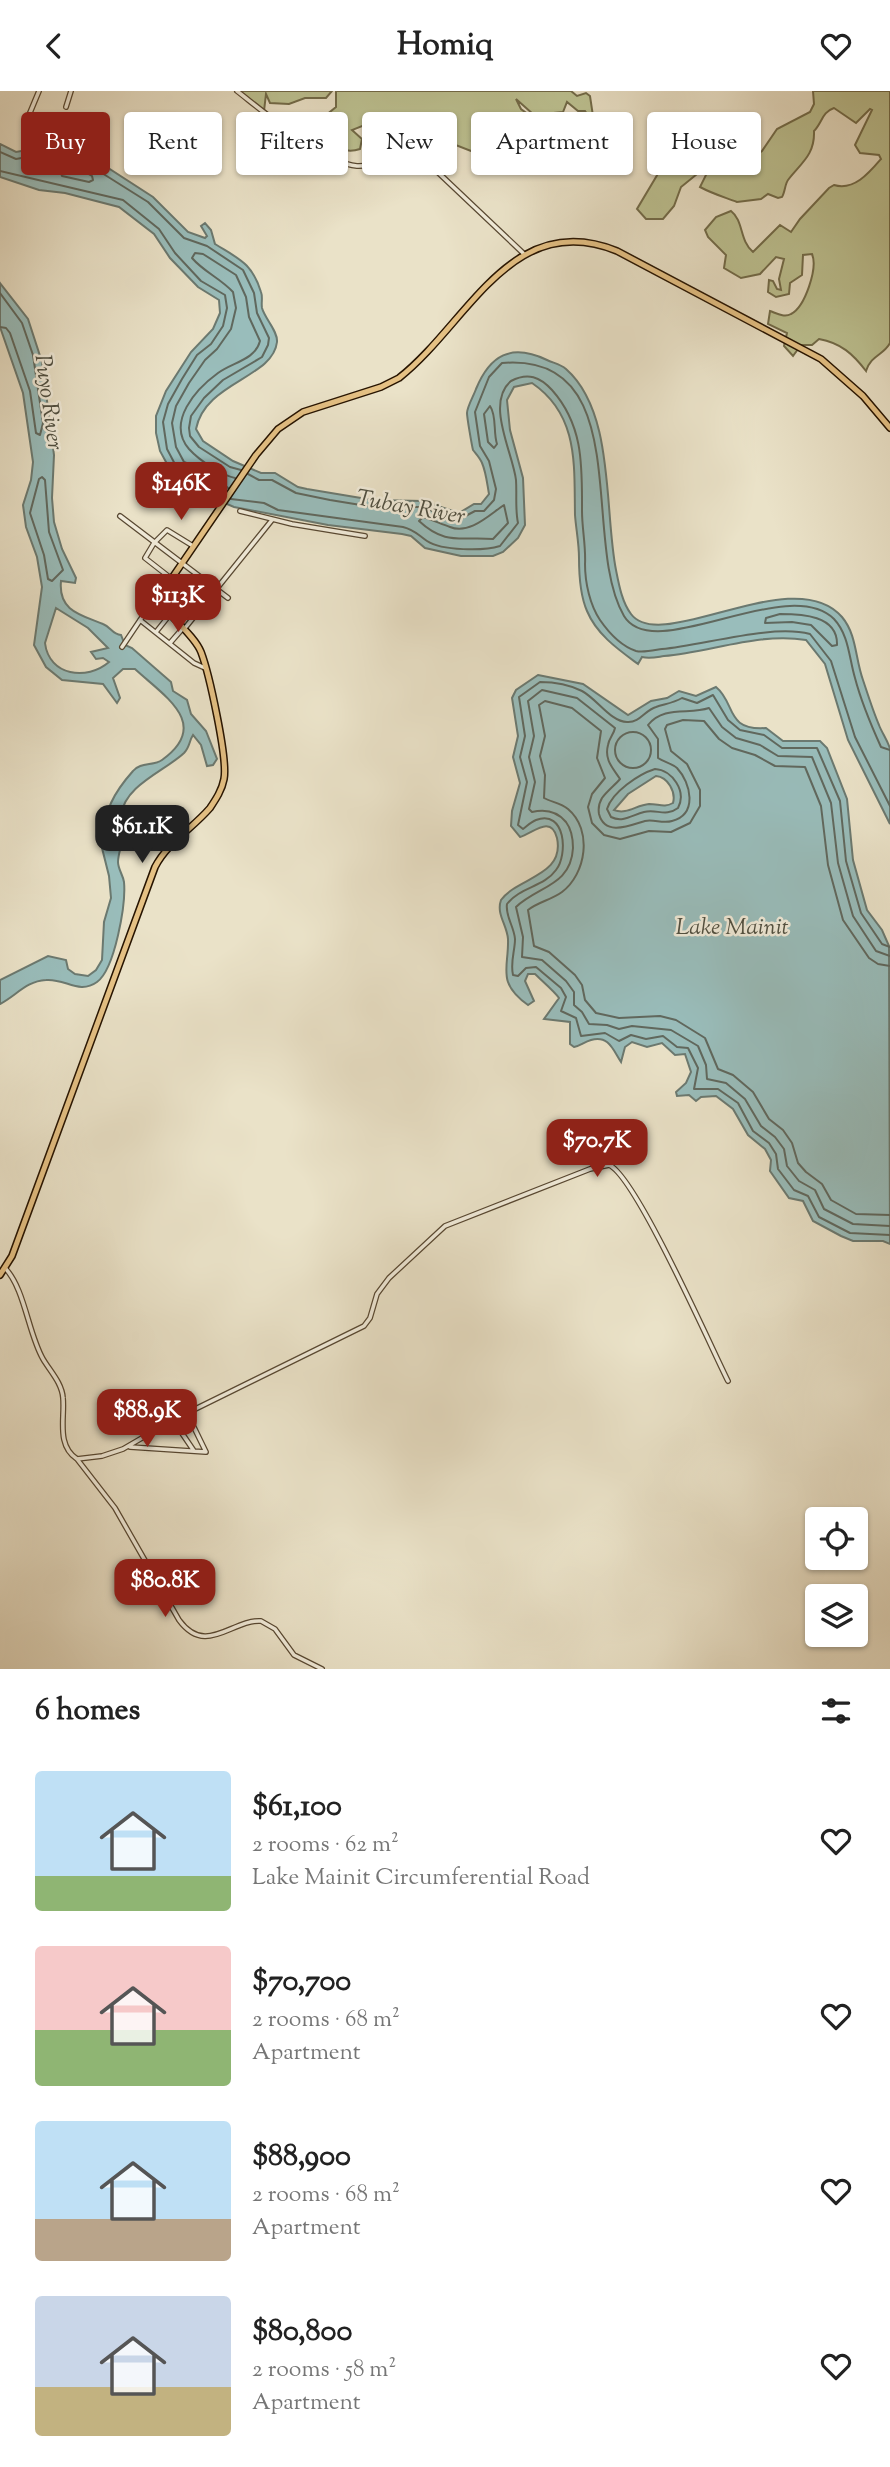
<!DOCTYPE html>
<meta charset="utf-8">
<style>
body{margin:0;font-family:"Sorts Mill Goudy",serif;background:#f6f6f6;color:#222;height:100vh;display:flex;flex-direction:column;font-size:26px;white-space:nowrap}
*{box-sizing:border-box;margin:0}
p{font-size:23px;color:#767676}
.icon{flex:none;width:38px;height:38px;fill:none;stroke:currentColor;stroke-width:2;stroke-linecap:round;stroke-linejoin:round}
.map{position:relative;height:1578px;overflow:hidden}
.drawer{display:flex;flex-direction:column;background:#fff;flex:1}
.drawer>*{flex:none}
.guide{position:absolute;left:21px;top:21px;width:849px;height:63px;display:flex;gap:14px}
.buttons{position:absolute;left:805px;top:1416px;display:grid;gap:14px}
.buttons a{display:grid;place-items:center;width:63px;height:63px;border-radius:7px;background:#fff;box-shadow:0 2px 5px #0004;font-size:35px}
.price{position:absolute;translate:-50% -60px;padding:0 16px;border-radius:14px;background:#8f2418;color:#fff;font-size:23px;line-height:46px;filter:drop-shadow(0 2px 4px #0008)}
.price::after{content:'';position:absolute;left:50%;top:42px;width:21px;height:16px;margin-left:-10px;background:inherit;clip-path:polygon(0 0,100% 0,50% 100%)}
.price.selected{background:#222;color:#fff}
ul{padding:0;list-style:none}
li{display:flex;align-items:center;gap:21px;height:175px;padding:0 35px}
li span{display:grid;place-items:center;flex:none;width:196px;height:140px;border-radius:7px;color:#555}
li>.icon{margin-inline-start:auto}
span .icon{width:84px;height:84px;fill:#fffc;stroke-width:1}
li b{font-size:30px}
h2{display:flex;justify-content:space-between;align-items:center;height:84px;padding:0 35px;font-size:30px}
.pill{padding:0 24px;border-radius:7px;background:#fff;box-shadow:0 2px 5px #0004;font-size:24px;line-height:63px}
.pill.selected{background:#8f2418;color:#fff}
header{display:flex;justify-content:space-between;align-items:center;height:91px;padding:0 35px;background:#fff;font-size:32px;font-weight:800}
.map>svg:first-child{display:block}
.green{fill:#bdc292;stroke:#726b49;stroke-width:2}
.water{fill:#99bdbb;stroke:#6b7970;stroke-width:2;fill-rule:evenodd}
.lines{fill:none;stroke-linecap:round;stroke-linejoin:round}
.shore{stroke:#60685e;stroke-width:2}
.minor-casing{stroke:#584832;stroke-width:6}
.major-casing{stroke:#271400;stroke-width:8}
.minor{stroke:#f1ecdb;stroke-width:3.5}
.major{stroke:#e5c184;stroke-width:5}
.labels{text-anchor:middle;stroke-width:5;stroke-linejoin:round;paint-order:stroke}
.water-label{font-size:23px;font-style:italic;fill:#4f4f41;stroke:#f1ecdb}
</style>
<header><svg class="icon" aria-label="back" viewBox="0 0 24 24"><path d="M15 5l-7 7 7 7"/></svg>Homiq<svg class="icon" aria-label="heart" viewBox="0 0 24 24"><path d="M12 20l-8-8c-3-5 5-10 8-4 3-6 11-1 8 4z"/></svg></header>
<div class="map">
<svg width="890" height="1578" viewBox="0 0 890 1578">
<rect width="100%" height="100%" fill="#eae2c8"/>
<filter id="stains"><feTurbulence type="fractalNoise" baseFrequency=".00286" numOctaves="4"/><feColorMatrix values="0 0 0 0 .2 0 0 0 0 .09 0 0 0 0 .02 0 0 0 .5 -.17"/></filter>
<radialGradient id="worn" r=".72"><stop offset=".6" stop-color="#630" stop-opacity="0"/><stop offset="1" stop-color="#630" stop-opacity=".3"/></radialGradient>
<path class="green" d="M239 0H332L326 7H305L289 13 270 12 266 3 264 20Z
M336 0H571L577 5 586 2 590 5 593 25 589 26 585 20H578L567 11 563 21 534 24 516 8 521 18 529 24V33L522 38 535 42 536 45 525 53 485 61 471 60 453 53 450 44 442 52 437 53 419 46 405 45 397 40 385 41 375 27 370 32 352 39 362 48 360 58C343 64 332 54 320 41L323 33 320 29 336 16Z
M813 0H890V252C884 264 871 264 866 280 853 263 841 252 819 248L812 254H801L793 265 784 255 787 242 768 233 770 220C776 222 784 227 791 223 805 216 818 177 812 163L803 164 802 184 790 192 789 203 776 206 768 201 769 189 773 190 777 198 781 199 779 188 784 168 776 166 760 183 741 187 724 177 726 164 708 146 705 139 716 126 731 120C744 130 739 149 753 161L780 134 791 141 800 128 829 97 834 94C854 100 869 82 881 68L879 64 860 62 855 54 872 19 870 18 856 32 834 17C822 21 822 32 814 40 815 64 801 72 788 89 785 93 785 101 782 106L778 107 768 103 761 108 737 111C724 106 713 103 700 96L707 82 702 79 681 96 674 115 663 128H646L637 118 659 81 687 61 685 51 664 50C675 28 710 38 730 41V46L725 49 709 50 706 55C707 66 722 81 733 80L762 60 777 38 810 21 814 13Z"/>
<path class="water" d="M0 53 16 61 27 59 46 60 56 64 66 61 88 64 153 106 188 141 205 147 207 145 201 135 205 132 211 139 215 153C239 168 252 172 261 201 263 206 261 212 262 217 265 228 278 240 277 251 273 287 205 291 196 338L203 350 233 370 261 382H275L298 396 307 398 373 409 423 410 459 422 474 413H481L489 403C487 392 486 381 482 372 480 367 476 363 473 359 472 355 467 327 467 322 467 316 474 304 476 298 490 264 511 252 547 269 553 272 560 273 566 278 615 321 604 419 616 479 619 494 622 511 631 523 661 564 794 470 842 526 857 544 855 567 863 589 868 604 873 620 879 634 882 642 888 650 890 658 890 678 890 711 890 733L848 649 825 573 806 549C760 541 711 561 664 565 657 566 650 568 642 566L638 573C619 559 597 544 587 520 580 504 579 483 579 467 579 452 576 438 575 424 574 374 579 324 532 292L514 296 507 309 510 339 523 387 525 434 518 447 503 461 493 465H461L425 457 411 445 402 443 328 434 234 416 215 408 203 396 180 388 172 382 160 360 156 342V325L166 300 191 261 213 238 220 222 219 209 198 196 170 167 154 143 119 116 65 102 39 99 0 86Z
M0 192 28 228 42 271 54 364 52 407 54 431 62 458 76 487 75 492 61 490C58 520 81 524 103 533 111 536 112 543 121 544L125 554 132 557 171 591 173 600 187 609 191 623 206 640 217 668 213 674 207 675 201 654 193 644C189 650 190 656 184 662 165 680 125 694 121 724 120 730 123 739 123 745 122 754 118 763 118 771 118 778 123 784 124 791 126 813 115 878 97 891 79 904 65 887 46 889 26 890 16 905 0 913V889L48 865 66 869 68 878 75 883 88 885 96 879 102 869 104 831 111 807 109 785 98 741C107 731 106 723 111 712 116 701 125 689 133 680 140 671 154 675 162 669 212 633 164 605 135 578H123L113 587 120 607 117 612 103 593 62 589 46 576 34 554 42 496 37 466 26 436 23 414 31 389 33 371 23 302 0 236ZM56 517 88 537 108 557 91 561 96 568 103 567 109 571C87 590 49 585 45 552Z
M538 584 583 593 628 624 651 610 667 607 679 600 696 605 716 596C736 612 725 640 766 637L783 650H820L827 657 847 708 853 769 867 819 882 839 889 855 890 1153 883 1150H853L841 1145 813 1130 803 1110 789 1107 770 1080 771 1069 765 1058 748 1044 733 1018 716 1005 701 1006 696 1010 689 1004 677 1005 676 1001 686 992 691 981 685 963 675 964 662 952 647 956 632 951 625 956 621 971C613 959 609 944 591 949 584 951 580 955 574 956L570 953V931L544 928 559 907C555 901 541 889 535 883H528L525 890 534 910 528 914C496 891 509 877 508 848 507 834 496 823 501 809 518 786 565 785 557 747 551 723 532 743 520 746L511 735 512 720 520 692 513 666 518 645 512 607 516 599ZM656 685C668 686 676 701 673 712 664 717 659 713 649 713 636 714 627 724 614 719L628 703Z"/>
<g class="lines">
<path class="shore" d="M0 61 16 68 27 66 55 71 66 68 86 72 148 111 184 147 207 155 243 179 254 202 257 222 269 247 268 254 262 266 223 289 204 307 191 325 189 337 190 345 199 356 230 376 241 379
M66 77 83 80 92 85 93 89 89 91 62 85 60 80Z
M0 80 123 109 159 138 175 162 201 190 225 204 227 217 223 235 211 253 197 264 182 288 168 313 163 331 167 358 177 377 207 390 223 404
M0 202 22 232 33 264 43 332 40 344 36 342 30 300 10 242 6 237 0 236
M490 315C497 325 493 341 497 353L494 357 488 351 484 323Z
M248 383 259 389H272L296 402 330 409 373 416H421L458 429 475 420H484L494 409 496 398 489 370 480 355 475 321 489 286 502 272C637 261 580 450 624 525 654 575 787 482 834 528 849 544 849 567 855 587 861 610 871 634 881 656L890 659
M42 386 45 389 49 441 63 479 52 490 48 488 44 464 30 422 39 388Z
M228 397 211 382 184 371 176 356 172 332 176 315 189 292 205 269 217 258 231 238 236 217 233 201C220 187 204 181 192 167L195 162 203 163 236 184 246 206 249 226 260 250C255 269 233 271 218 282 196 298 166 331 189 358 199 369 221 384 235 387
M231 408 264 412 278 419 403 436C415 439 418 444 427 450 442 460 484 460 500 455L518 432C515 418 517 404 516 389 513 362 485 312 511 290 528 281 540 286 552 299 584 335 582 376 582 420 582 438 586 455 585 473 585 492 590 514 600 529 609 542 621 555 636 560 643 562 655 559 662 558 704 554 772 533 810 543L831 570 855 646 890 715
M504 414 508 432 493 448C461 445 446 455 419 430L423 426C433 429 441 433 450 436 470 444 490 423 504 414Z
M780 523C801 523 838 524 837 554L832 555 811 534 792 531 765 532 766 527Z
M615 659a18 18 0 1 1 36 0a18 18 0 1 1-36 0Z
M655 678C672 679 687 700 678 717 666 726 657 718 644 721 632 724 623 732 611 726L607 718C612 701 639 683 655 678Z
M890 856 882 853 861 822 846 770 840 710 817 657H782L764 644 740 639 728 629 713 604 697 612 682 607C673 612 665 613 656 616 645 619 640 632 627 631 611 631 597 608 582 600 570 594 553 591 540 591L519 606 525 645 520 666 527 691 518 734 523 738C527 735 531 731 536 729 566 718 568 764 556 779 544 796 520 796 507 813 505 825 514 835 515 848 515 860 510 871 513 884L518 885 526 877 536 876 561 897 566 906 561 920 576 927 581 945 605 942 619 950 631 944 646 948 663 945 677 956 688 957 698 977 694 998H718L738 1012 753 1040 769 1052 776 1063 778 1078 794 1099 808 1105 819 1126 850 1142 890 1144
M890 865 876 860 853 825 838 772 831 712 812 666 778 665 760 654 736 647 722 636 709 617C689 624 664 614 648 634L658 648V667C664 671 671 672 677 677 691 692 698 723 672 730 663 733 654 728 645 730 631 734 605 746 599 723 598 717 599 712 602 707 607 700 615 694 620 688 613 677 604 669 608 654 609 647 614 643 615 637L577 607 542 599 528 610 534 645 529 666 535 691 529 718 532 721C545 718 557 720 566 731 572 739 573 748 573 757 571 795 538 795 516 816L523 846 522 866 542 869 566 890 574 901V914L582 921 589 933 607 934 619 938 632 935 671 939 698 955 706 974 707 988 726 992 745 1008 761 1035 775 1046 784 1058 787 1075 799 1090 815 1099 824 1118 853 1133 890 1135
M890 875 878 873 869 867 843 829 828 774 821 715 805 676 775 675 755 664 732 657 719 648 704 630 683 629 667 634 665 638 671 660 687 673 700 699V715L690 732 671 741 649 740 620 748 604 744 592 732 588 716 592 703 605 687 597 667 601 640 572 617 545 610 539 614 545 645 540 665 545 684 544 707C551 711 561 712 568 718 593 739 586 783 562 801 551 809 538 811 528 819L534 855 549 861 575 884 582 894 585 909 596 922 619 927 660 925 676 929 705 947 718 978 733 984 753 1001 769 1028 783 1039 792 1052 798 1072 806 1081 822 1093 831 1109 856 1123 890 1124"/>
<g class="minor-casing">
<path id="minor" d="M39 0 29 24 45 36
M237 0C264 21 324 72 357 75 379 76 407 62 427 71L523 162
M66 16 71 0
M240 420 292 433 365 445
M120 425 228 507
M193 455 167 439 154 452 145 467 204 513
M140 529 194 572 205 577
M185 537 272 429
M156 541 200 486
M170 552 183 537
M122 556 151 513 158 509
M5 1177C25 1198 28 1242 43 1268 50 1280 62 1292 63 1307 65 1327 56 1354 77 1368L102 1365 123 1358 173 1329 364 1235 370 1227 377 1203 389 1187 445 1135 590 1078 609 1074C635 1084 710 1254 728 1290
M173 1329 194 1360
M130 1356 206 1361 187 1322
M77 1368 115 1417 179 1529C206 1566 232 1528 261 1530L275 1538 294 1564 322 1578"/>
</g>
<g class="major-casing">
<path id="major" d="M0 1184 12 1165 155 776C168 751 192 738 210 717 216 708 222 699 224 688 228 668 209 582 201 561 193 541 160 519 159 506L256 364 278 338 303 321 381 296 399 287C468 233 511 117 617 160L821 268 863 305 890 337"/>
</g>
<use href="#minor" class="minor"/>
<use href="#major" class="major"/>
</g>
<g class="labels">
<g class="water-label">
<text transform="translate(50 311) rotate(82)" y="8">Puyo River</text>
<text transform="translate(411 415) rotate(10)" y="8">Tubay River</text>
<text x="732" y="843">Lake Mainit</text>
</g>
</g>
<rect width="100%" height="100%" filter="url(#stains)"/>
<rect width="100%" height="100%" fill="url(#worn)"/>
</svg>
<div class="buttons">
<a><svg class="icon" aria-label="locate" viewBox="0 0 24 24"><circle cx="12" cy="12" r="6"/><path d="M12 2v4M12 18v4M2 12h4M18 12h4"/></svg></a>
<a><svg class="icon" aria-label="layers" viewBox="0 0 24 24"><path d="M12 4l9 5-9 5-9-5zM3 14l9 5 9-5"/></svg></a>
</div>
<b class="price" style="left:181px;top:431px">$146K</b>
<b class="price" style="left:178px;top:543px">$113K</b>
<b class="price selected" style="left:142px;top:774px">$61.1K</b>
<b class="price" style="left:597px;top:1088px">$70.7K</b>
<b class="price" style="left:147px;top:1358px">$88.9K</b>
<b class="price" style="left:165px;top:1528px">$80.8K</b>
<div class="guide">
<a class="pill selected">Buy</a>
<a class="pill">Rent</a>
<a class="pill">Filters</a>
<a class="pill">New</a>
<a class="pill">Apartment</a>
<a class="pill">House</a>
</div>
</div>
<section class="drawer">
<h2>6 homes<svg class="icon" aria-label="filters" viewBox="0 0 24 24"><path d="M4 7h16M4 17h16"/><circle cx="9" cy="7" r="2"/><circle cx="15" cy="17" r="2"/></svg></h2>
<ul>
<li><span style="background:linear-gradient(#bfe0f5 75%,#8fb573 0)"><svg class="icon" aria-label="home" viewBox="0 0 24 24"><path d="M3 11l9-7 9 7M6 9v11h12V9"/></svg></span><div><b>$61,100</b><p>2 rooms · 62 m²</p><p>Lake Mainit Circumferential Road</p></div><svg class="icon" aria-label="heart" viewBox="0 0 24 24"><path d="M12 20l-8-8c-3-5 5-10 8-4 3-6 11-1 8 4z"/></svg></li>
<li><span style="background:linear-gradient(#f6c9c9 60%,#8fb573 0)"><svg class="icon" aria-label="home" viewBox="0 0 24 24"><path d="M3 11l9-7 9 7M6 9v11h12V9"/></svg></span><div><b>$70,700</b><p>2 rooms · 68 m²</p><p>Apartment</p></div><svg class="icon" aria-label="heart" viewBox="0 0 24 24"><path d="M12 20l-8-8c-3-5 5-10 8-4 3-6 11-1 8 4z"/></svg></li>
<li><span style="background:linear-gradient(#bfe0f5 70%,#b9a48a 0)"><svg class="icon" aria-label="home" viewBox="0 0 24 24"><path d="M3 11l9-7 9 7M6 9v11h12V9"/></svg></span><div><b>$88,900</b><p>2 rooms · 68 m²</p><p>Apartment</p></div><svg class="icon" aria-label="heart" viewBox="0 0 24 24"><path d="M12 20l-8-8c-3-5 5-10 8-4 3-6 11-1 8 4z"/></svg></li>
<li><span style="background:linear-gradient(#c9d6e8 65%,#c2b280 0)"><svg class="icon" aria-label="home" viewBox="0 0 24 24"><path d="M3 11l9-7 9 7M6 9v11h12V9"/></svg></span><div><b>$80,800</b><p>2 rooms · 58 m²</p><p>Apartment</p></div><svg class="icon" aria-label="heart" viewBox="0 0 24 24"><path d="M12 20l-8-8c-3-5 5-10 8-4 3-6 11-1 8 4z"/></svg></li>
</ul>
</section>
